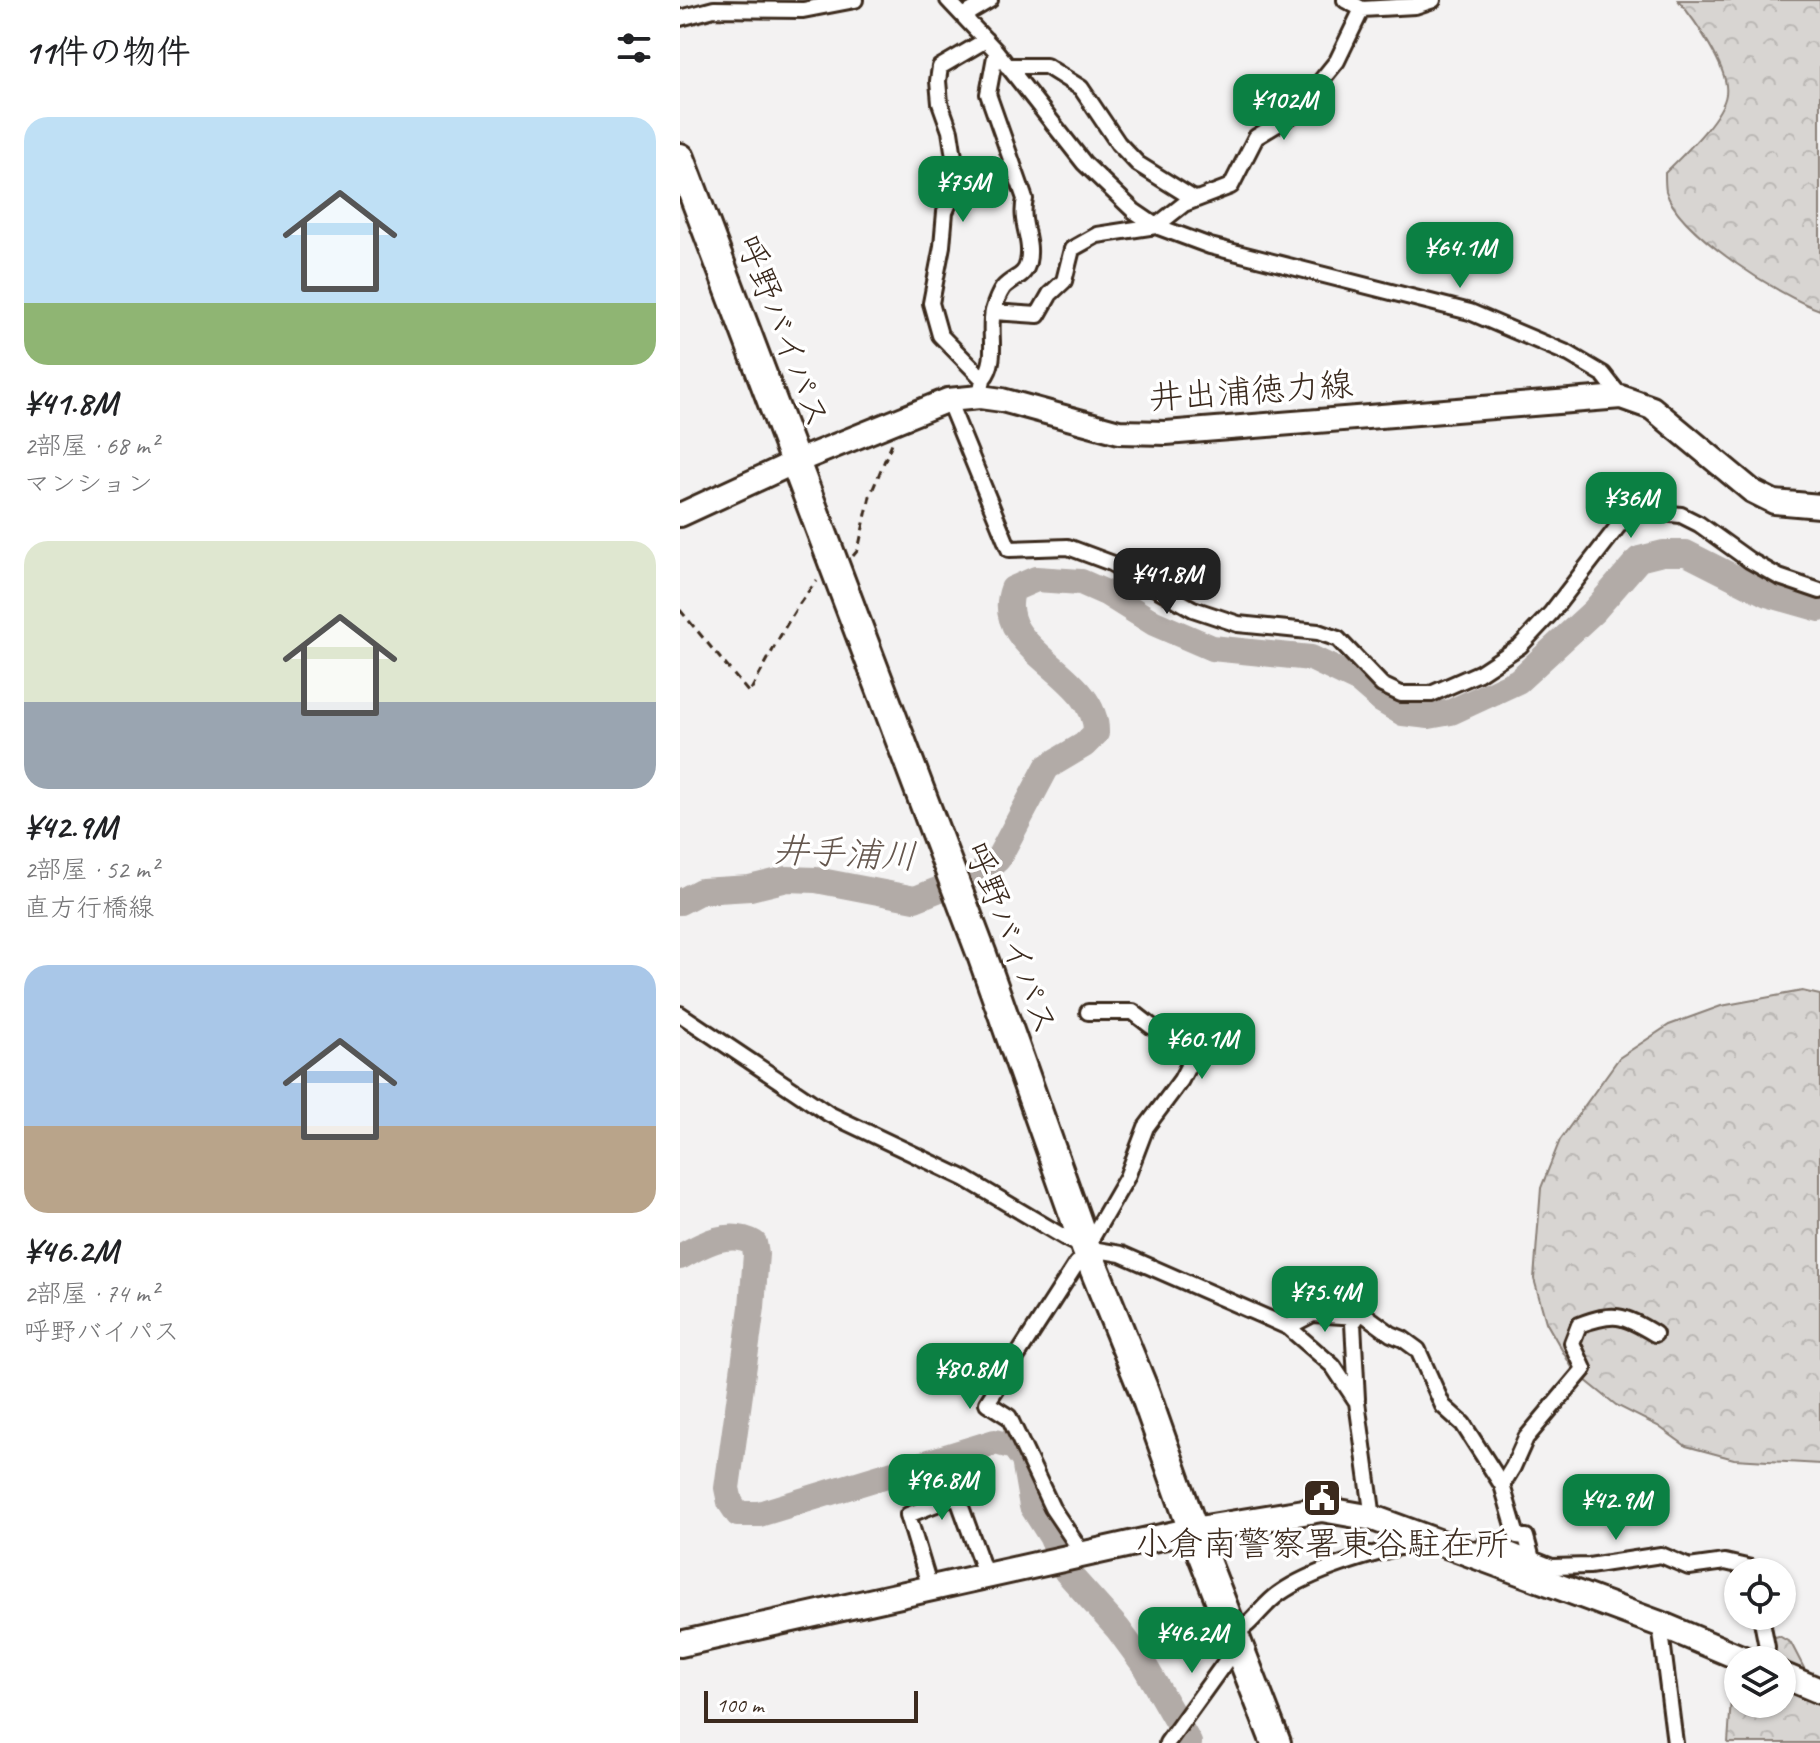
<!DOCTYPE html>
<html lang="ja">
<meta charset="utf-8">
<style>
body{margin:0;font-family:Caveat,"Klee One",sans-serif;background:#f6f6f6;color:#202124;height:100vh;display:flex;flex-direction:column;font-size:30px;white-space:nowrap}
*{box-sizing:border-box;margin:0}
p{font-size:26px;color:#757577}
.icon{flex:none;width:44px;height:44px;fill:none;stroke:currentColor;stroke-width:2;stroke-linecap:round;stroke-linejoin:round}
.map{position:relative;flex:1;overflow:hidden}
.panel{display:flex;flex-direction:column;background:#fff;width:680px}
.panel>*{flex:none}
.buttons{position:absolute;left:1044px;top:1558px;display:grid;gap:16px}
.buttons a{display:grid;place-items:center;width:72px;height:72px;border-radius:50%;background:#fff;box-shadow:0 2px 6px #0004;font-size:40px}
.scale{position:absolute;left:24px;bottom:20px;width:214px;box-sizing:border-box;padding-left:8px;border:4px solid #3b2a1e;border-top:0;font-size:22px;line-height:28px;white-space:nowrap;color:#3b2a1e;-webkit-text-stroke:6px #fff;paint-order:stroke}
.price{position:absolute;translate:-50% -68px;padding:0 18px;border-radius:16px;background:#0b8043;color:#fff;font-size:26px;line-height:52px;filter:drop-shadow(0 2px 4px #0008)}
.price::after{content:'';position:absolute;left:50%;top:48px;width:24px;height:18px;margin-left:-12px;background:inherit;clip-path:polygon(0 0,100% 0,50% 100%)}
.price.selected{background:#222;color:#fff}
ul{padding:0;list-style:none}
li{display:grid;align-content:center;gap:16px;height:424px;padding:0 24px}
li span{display:grid;place-items:center;height:248px;border-radius:24px;color:#555}
li>.icon{margin-inline-start:auto}
span .icon{width:144px;height:144px;fill:#fffc;stroke-width:1}
li b{font-size:34px}
h2{display:flex;justify-content:space-between;align-items:center;height:96px;padding:0 24px;font-size:34px}
main{display:flex;flex:1;min-height:0}
.map>svg:first-child{display:block}
.forest{fill:url(#forest-crowns);stroke:#8a8078;stroke-width:2}
.lines{fill:none;stroke-linecap:round;stroke-linejoin:round}
.river{stroke:#b2aba7;stroke-width:26}
.street-casing{stroke:#3b2a1e;stroke-width:20}
.secondary-casing{stroke:#3b2a1e;stroke-width:28}
.primary-casing{stroke:#3b2a1e;stroke-width:30}
.highway-casing{stroke:#3b2a1e;stroke-width:34}
.path{stroke:#3b2a1e;stroke-width:3;stroke-dasharray:8 6;stroke-linecap:butt}
.street{stroke:#fff;stroke-width:14}
.secondary{stroke:#fff;stroke-width:22}
.primary{stroke:#fff;stroke-width:24}
.highway{stroke:#fff;stroke-width:28}
.labels{text-anchor:middle;stroke-width:7;stroke-linejoin:round;paint-order:stroke}
.street-label{font-size:34px;fill:#3b2a1e;stroke:#fff}
.poi-label{font-size:34px;fill:#3b2a1e;stroke:#fff}
.water-label{font-size:36px;font-style:italic;fill:#65574e;stroke:#fff}
</style>
<main>
<section class="panel">
<h2>11件の物件<svg class="icon" aria-label="filters" viewBox="0 0 24 24"><path d="M4 7h16M4 17h16"/><circle cx="9" cy="7" r="2"/><circle cx="15" cy="17" r="2"/></svg></h2>
<ul>
<li><span style="background:linear-gradient(#bfe0f5 75%,#8fb573 0)"><svg class="icon" aria-label="home" viewBox="0 0 24 24"><path d="M3 11l9-7 9 7M6 9v11h12V9"/></svg></span><div><b>¥41.8M</b><p>2部屋 · 68 m²</p><p>マンション</p></div></li>
<li><span style="background:linear-gradient(#dfe7d0 65%,#9aa5b1 0)"><svg class="icon" aria-label="home" viewBox="0 0 24 24"><path d="M3 11l9-7 9 7M6 9v11h12V9"/></svg></span><div><b>¥42.9M</b><p>2部屋 · 52 m²</p><p>直方行橋線</p></div></li>
<li><span style="background:linear-gradient(#a9c7e8 65%,#b9a48a 0)"><svg class="icon" aria-label="home" viewBox="0 0 24 24"><path d="M3 11l9-7 9 7M6 9v11h12V9"/></svg></span><div><b>¥46.2M</b><p>2部屋 · 74 m²</p><p>呼野バイパス</p></div></li>
</ul>
</section>
<div class="map">
<svg width="1140" height="1743" viewBox="0 0 1140 1743">
<defs>
<pattern id="forest-crowns" width="20" height="18" patternUnits="userSpaceOnUse" patternTransform="scale(2)"><rect width="20" height="18" fill="#d8d5d2"/><path d="M2 6a3 3 0 1 1 6 0M12 15a3 3 0 1 1 6 0" fill="none" stroke="#bab7b4"/></pattern>
</defs>
<rect width="100%" height="100%" fill="#f3f2f2"/>
<filter id="ink" filterUnits="userSpaceOnUse"><feTurbulence type="fractalNoise" baseFrequency=".0125" numOctaves="2"/><feDisplacementMap in="SourceGraphic" scale="16" xChannelSelector="R" yChannelSelector="G"/><feConvolveMatrix kernelMatrix="1 2 1 2 8 2 1 2 1" color-interpolation-filters="sRGB"/></filter>
<g filter="url(#ink)">
<path class="forest" d="M998 0H1140V310C1101 297 997 232 986 191 985 186 985 179 985 173 1002 156 1043 118 1046 94 1050 69 1013 18 998 0Z
M1122 991 1140 995V1464L1054 1459 1006 1446 978 1426 936 1405 894 1371 866 1322 854 1279 861 1188 880 1140 939 1058 989 1025 1041 1006Z
M1099 1636 1111 1643 1140 1699V1743H1048L1052 1684 1058 1665V1704H1102V1660H1061C1071 1647 1082 1639 1099 1636Z"/>
<g class="lines">
<path class="river" d="M0 902 21 891 70 888 107 879 136 880 235 899 305 871 318 859 367 767 404 745 416 733C418 673 310 651 333 589L356 579 401 582 426 593 474 623 532 648 631 658 679 681 701 700 723 713 749 716 771 712 838 681 914 611 959 559 983 553H1006L1087 594 1140 609
M0 1257C23 1244 49 1229 74 1243L76 1254 72 1307 47 1488 50 1502 58 1514H79L315 1442 334 1447 344 1460 352 1506 371 1536 386 1571 438 1629 463 1663 509 1743"/>
<g class="street-casing">
<path id="street" d="M268 0 316 51 404 163 454 211 476 226 530 246 790 312 889 354 923 374 941 397
M665 0 682 9 735 6 753 0
M283 16 310 0
M0 18 34 9 123 10 175 0
M327 66H366L401 88 438 143 458 164 514 199
M313 312 358 315 370 294 384 281 392 249 417 235 476 226 504 204 551 186 576 137 614 114 657 61 682 9
M303 379C319 359 308 335 313 311 315 304 319 294 323 288 332 277 345 278 348 262 353 239 339 223 345 199L308 94 316 51
M300 397 303 379 260 335 251 303 262 246 265 212 278 183 270 131 260 103 258 81 260 67 306 40
M268 400 329 549 388 547 431 563 513 609 558 624 638 632 658 639 702 685 721 694H751L799 673 840 646 871 613 942 521 962 511 1001 515 1019 524 1069 560 1099 577 1140 591
M0 1014 149 1114 286 1179 389 1240 406 1248 441 1254 608 1327 653 1366 677 1402 693 1518
M406 1248 447 1177 466 1127 501 1080 524 1035 489 1034 471 1026 453 1012H408
M397 1263 307 1403 329 1417 372 1508 403 1554
M608 1327 633 1314 677 1317
M677 1399 673 1323 681 1312 711 1334 723 1339 738 1350 763 1406 783 1424 822 1485
M795 1556 807 1541 872 1567 909 1566 981 1555 1009 1567 1045 1562 1071 1568 1072 1572
M852 1559 846 1537 837 1536 822 1485 833 1467 846 1438 904 1369 892 1343 899 1325C934 1312 942 1314 975 1334
M250 1588 228 1515 277 1496 306 1576
M1081 1616 1087 1647 1086 1660
M980 1624 995 1743
M554 1634C573 1624 582 1605 600 1593 633 1570 688 1555 727 1545L739 1535
M487 1743 546 1661"/>
</g>
<g class="secondary-casing">
<path id="secondary" d="M0 515 115 462 268 400 300 397 322 400 439 432 486 433 941 397 972 408 1072 491 1094 502 1140 506"/>
</g>
<g class="primary-casing">
<path id="primary" d="M0 1644 513 1530 642 1509 693 1518 980 1624 1066 1660
M1102 1675 1140 1691"/>
</g>
<g class="highway-casing">
<path id="highway" d="M0 158 302 955 406 1248 464 1391 513 1530 596 1743"/>
</g>
<path class="path" d="M173 556 178 550 190 496 212 443
M0 610 69 693C92 655 108 614 137 581"/>
<use href="#street" class="street"/>
<use href="#secondary" class="secondary"/>
<use href="#primary" class="primary"/>
<use href="#highway" class="highway"/>
</g>
</g>
<defs>
<g id="civic-square" transform="scale(2)"><rect x="-9" y="-9" width="18" height="18" rx="4" fill="#3b2a1e" stroke="#fff"/><path d="M-.6-6.5H3V-4.5H.6V-3L4-1V1h2V6H-6V1h2V-1L-.6-3ZM-1.2 2.5V6h2.4V2.5Z" fill="#fff"/></g>
</defs>
<g fill-rule="evenodd">
<use href="#civic-square" x="642" y="1498"/>
</g>
<g class="labels">
<g class="street-label">
<text transform="translate(104 331) rotate(69)" y="12">呼野バイパス</text>
<text transform="translate(571 390) rotate(-4)" y="12">井出浦徳力線</text>
<text transform="translate(332 938) rotate(69)" y="12">呼野バイパス</text>
</g>
<g class="poi-label">
<text x="642" y="1555">小倉南警察署東谷駐在所</text>
</g>
<g class="water-label">
<text transform="translate(165 852) rotate(3)" y="13">井手浦川</text>
</g>
</g>
</svg>
<div class="buttons">
<a><svg class="icon" aria-label="locate" viewBox="0 0 24 24"><circle cx="12" cy="12" r="6"/><path d="M12 2v4M12 18v4M2 12h4M18 12h4"/></svg></a>
<a><svg class="icon" aria-label="layers" viewBox="0 0 24 24"><path d="M12 4l9 5-9 5-9-5zM3 14l9 5 9-5"/></svg></a>
</div>
<div class="scale">100 m</div>
<b class="price" style="left:604px;top:142px">¥102M</b>
<b class="price" style="left:283px;top:224px">¥75M</b>
<b class="price" style="left:780px;top:290px">¥64.1M</b>
<b class="price" style="left:951px;top:540px">¥36M</b>
<b class="price selected" style="left:487px;top:616px">¥41.8M</b>
<b class="price" style="left:522px;top:1081px">¥60.1M</b>
<b class="price" style="left:645px;top:1334px">¥75.4M</b>
<b class="price" style="left:290px;top:1411px">¥80.8M</b>
<b class="price" style="left:262px;top:1522px">¥96.8M</b>
<b class="price" style="left:936px;top:1542px">¥42.9M</b>
<b class="price" style="left:512px;top:1675px">¥46.2M</b>
</div>
</main>
